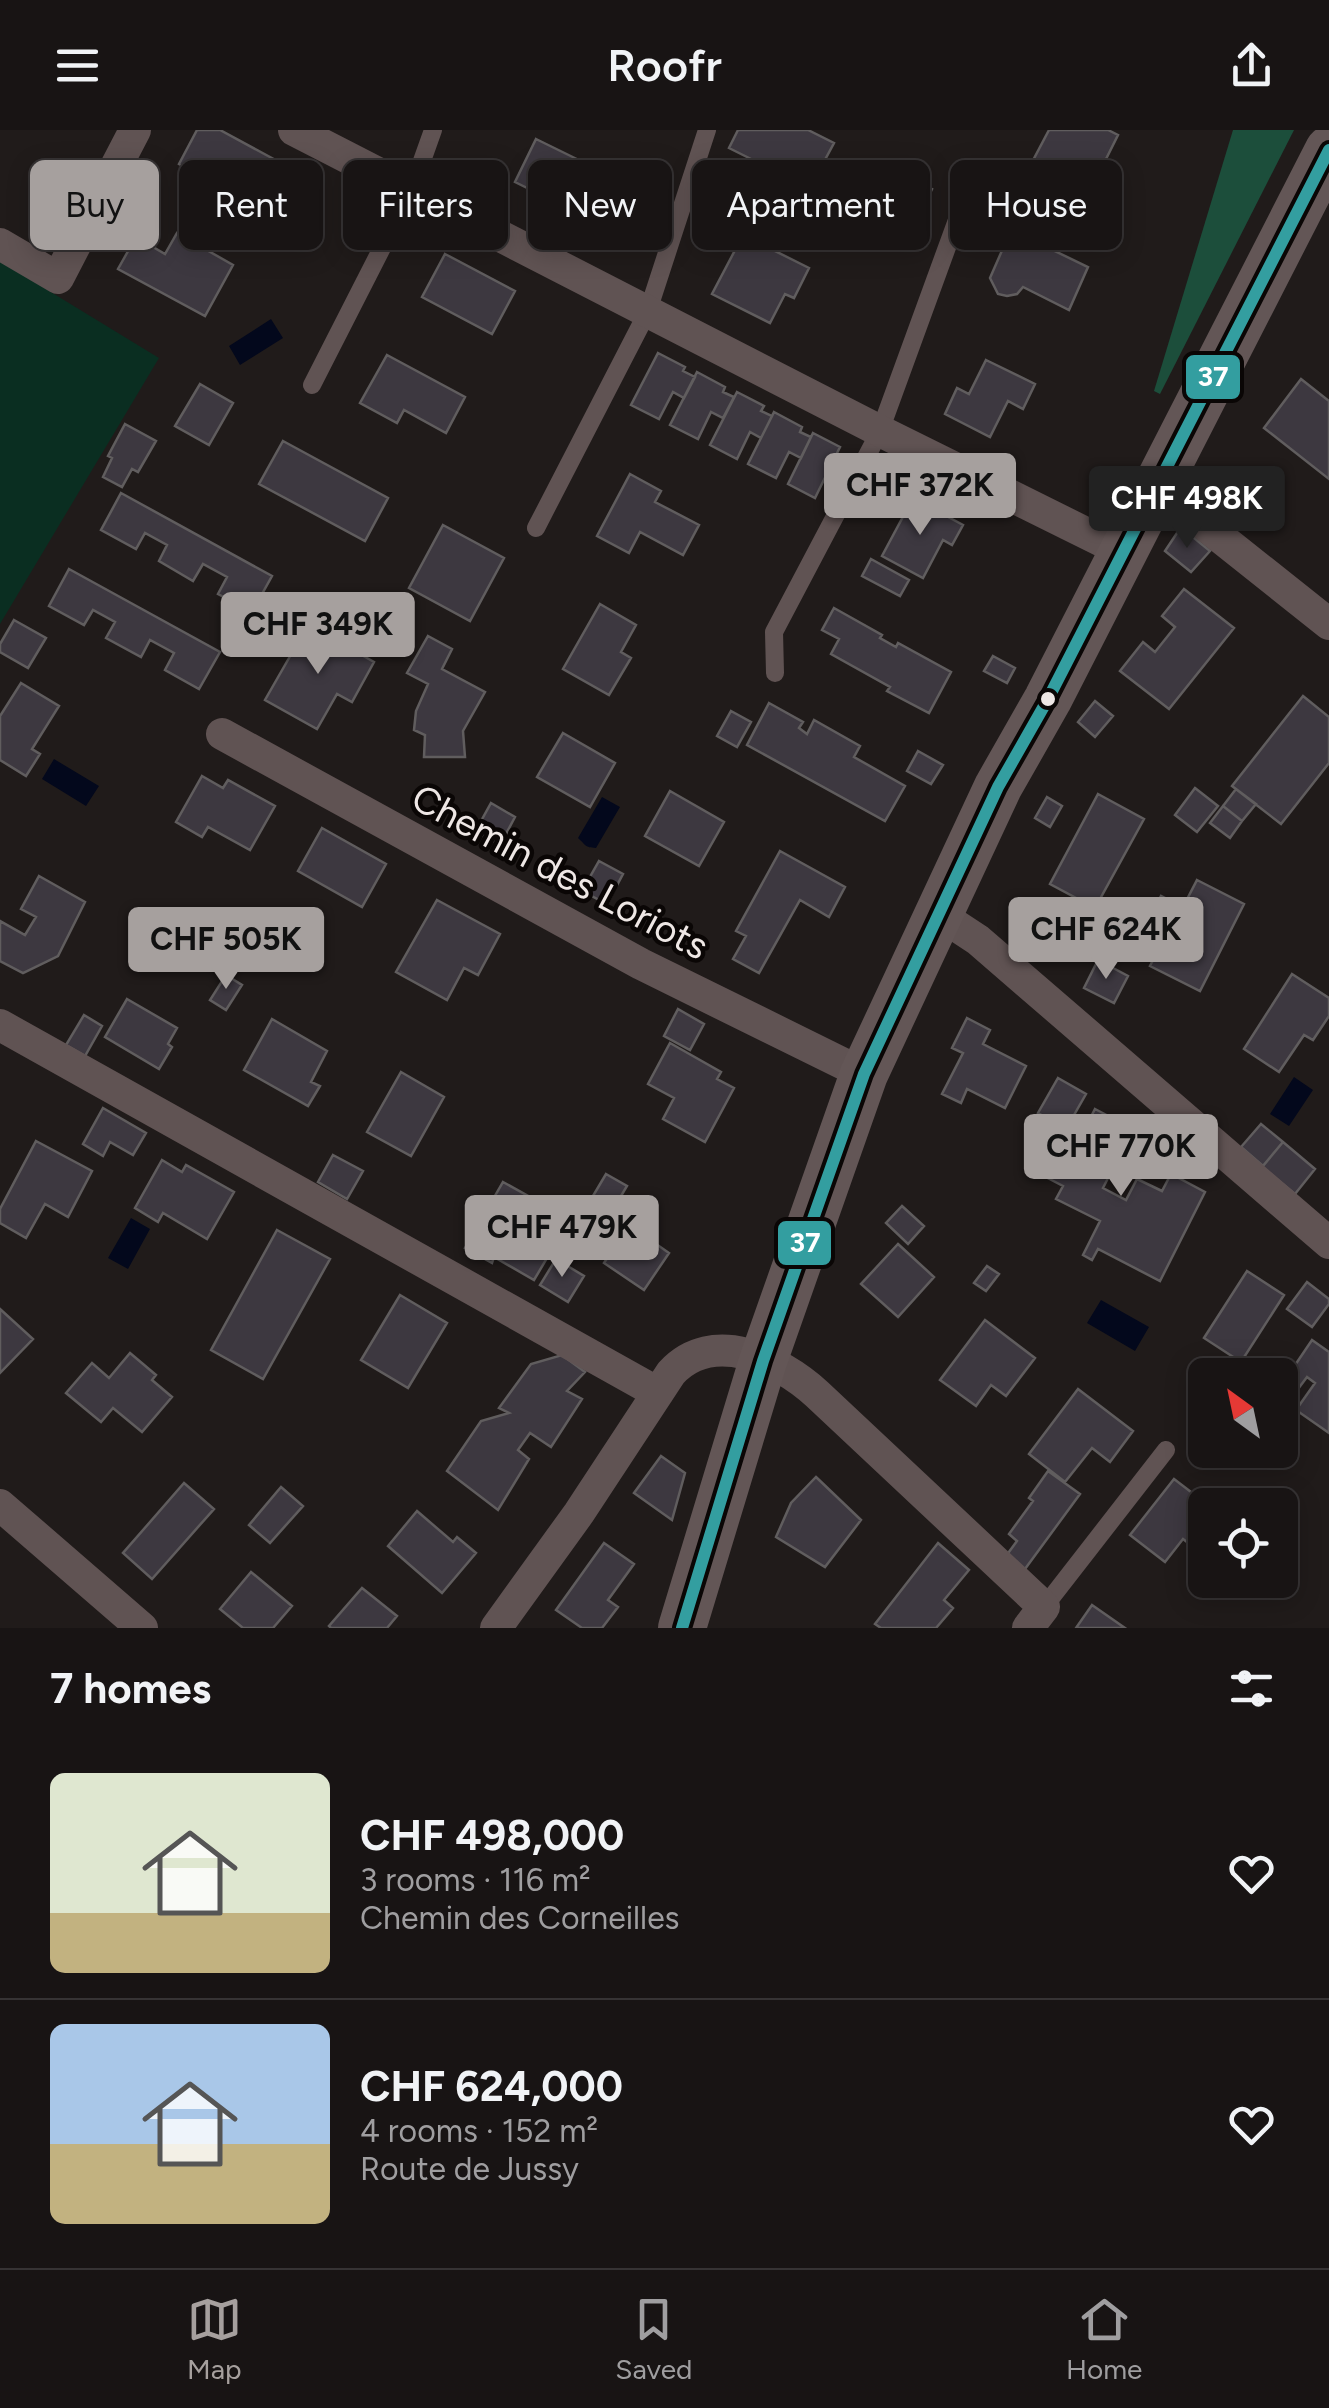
<!DOCTYPE html>
<meta charset="utf-8">
<style>
body{margin:0;font-family:Figtree,sans-serif;background:#252122;color:#f1f3f6;height:100vh;display:flex;flex-direction:column;font-size:38px;white-space:nowrap}
*{box-sizing:border-box;margin:0}
p{font-size:32px;color:#9f9ea0}
.icon{flex:none;width:55px;height:55px;fill:none;stroke:currentColor;stroke-width:2;stroke-linecap:round;stroke-linejoin:round}
.map{position:relative;height:1498px;overflow:hidden}
.drawer{display:flex;flex-direction:column;background:#181414;flex:1}
.drawer>*{flex:none}
.top-card{position:absolute;left:30px;top:30px;width:1270px;height:90px;display:flex;gap:20px}
.needle{width:65px;rotate:327deg}
.controls{position:absolute;left:1188px;top:1228px;display:grid;gap:20px}
.controls a{display:grid;place-items:center;width:110px;height:110px;border-radius:15px;background:#181414;box-shadow:0 5px 25px #0003,0 0 0 2px #363334;font-size:50px}
.price{position:absolute;translate:-50% -85px;padding:0 22px;border-radius:10px;background:#a6a09e;color:#111;font-size:32px;line-height:65px;filter:drop-shadow(0 2px 5px #0008)}
.price::after{content:'';position:absolute;left:50%;top:60px;width:30px;height:22px;margin-left:-15px;background:inherit;clip-path:polygon(0 0,100% 0,50% 100%)}
.price.current{background:#222;color:#fff}
ul{padding:0;list-style:none}
li{display:flex;align-items:center;gap:30px;height:250px;padding:0 50px}
li+li{border-top:2px solid #363334}
li span{display:grid;place-items:center;flex:none;width:280px;height:200px;border-radius:15px;color:#555}
li>.icon{margin-inline-start:auto}
span .icon{width:120px;height:120px;fill:#fffc;stroke-width:1}
li b{font-size:42px}
h2{display:flex;justify-content:space-between;align-items:center;height:120px;padding:0 50px;font-size:42px}
.pill{padding:0 35px;border-radius:15px;background:#181414;box-shadow:0 5px 25px #0003,0 0 0 2px #363334;font-size:35px;line-height:90px}
.pill.current{background:#a6a09e;color:#111}
header{display:flex;justify-content:space-between;align-items:center;height:130px;padding:0 50px;background:#181414;font-size:45px;font-weight:600}
.tabs{display:flex;justify-content:space-around;align-items:center;height:140px;border-top:2px solid #363334;background:#181414;font-size:28px;color:#9f9ea0}
.tabs a{display:grid;justify-items:center;gap:5px}
.tabs .current{color:#a6a09e}
.map>svg:first-child{display:block}
.green{fill:#0a2e21}
.forest{fill:#1c4e3b}
.water{fill:#03081c}
.building{fill:#3d3840;stroke:#605d5e;stroke-width:2.5}
.lines{fill:none;stroke-linecap:round;stroke-linejoin:round}
.lane{stroke:#605353;stroke-width:18}
.street{stroke:#605353;stroke-width:32}
.secondary{stroke:#635656;stroke-width:48}
.bus-1-casing{stroke:#0a0605;stroke-width:20}
.bus-1{stroke:#339ea0;stroke-width:12}
.bus-dot{fill:#eee7e5;stroke:#0a0605;stroke-width:4}
.labels{text-anchor:middle;stroke-width:9;stroke-linejoin:round;paint-order:stroke}
.street-label{font-size:38px;fill:#eee7e5;stroke:#0a0605}
.line-badge{stroke:#0a0605;stroke-width:4}
.badge-label{font-size:28px;text-anchor:middle;font-weight:bold;fill:#fff}
</style>
<header><svg class="icon" aria-label="menu" viewBox="0 0 24 24"><path d="M4 6h16M4 12h16M4 18h16"/></svg>Roofr<svg class="icon" aria-label="share" viewBox="0 0 24 24"><path d="M12 15V3M7 8l5-5 5 5M5 13v7h14v-7"/></svg></header>
<div class="map">
<svg width="1329" height="1498" viewBox="0 0 1329 1498">
<rect width="100%" height="100%" fill="#201b1a"/>
<path class="green" d="M0 131 159 228 0 494Z"/>
<path class="forest" d="M1233 0H1294L1160 264 1154 261Z"/>
<path class="water" d="M271 189 283 208 240 235 229 216Z
M54 629 99 656 86 676 42 649Z
M602 667 620 677 596 718C584 717 587 716 578 708Z
M1294 947 1313 960 1289 996 1270 984Z
M131 1088 150 1099 128 1139 108 1128Z
M1101 1170 1149 1197 1135 1221 1087 1193Z"/>
<path class="building" d="M197 0H220L305 46 282 90 179 34Z
M738 0H808L834 13 826 28 868 49 876 32 932 59 909 107 853 80 859 67 816 46 809 60 752 32 753 30 729 18Z
M1049 0H1108L1118 5 1087 67 1029 38Z
M536 9 648 64 627 107 515 52Z
M1011 100 1088 137 1069 180 1023 157 1017 164 1007 166 998 164 990 148Z
M177 103 233 135 205 186 118 139 136 107 165 124Z
M743 105 809 138 794 168 785 164 770 193 712 164Z
M445 124 515 161 492 204 422 167Z
M658 223 685 237 683 241 695 247 684 268 673 262 659 289 631 275Z
M387 225 465 267 446 303 404 280 397 293 360 273Z
M986 230 1035 254 1023 279 1008 271 990 307 945 284 957 258 969 264Z
M697 242 725 257 723 262 734 267 723 288 711 282 698 309 670 295Z
M1301 249 1329 271V349L1264 298Z
M200 254 233 273 209 315 175 296Z
M737 262 764 276 761 281 772 286 761 308 750 302 737 329 710 315Z
M774 282 802 297 800 302 811 307 801 328 789 322 776 348 748 334Z
M125 294 156 311 138 342 132 339 122 357 103 347 112 328 108 326Z
M813 303 840 317 815 368 788 354Z
M283 311 388 368 365 411 259 354Z
M630 344 661 361 655 372 699 395 683 425 640 402 629 423 597 406Z
M121 363 272 446 252 482 218 464 227 447 203 434 193 451 159 431 167 415 145 403 136 419 101 400Z
M913 368 963 395 952 415 943 410 923 448 882 426Z
M443 395 504 428 470 491 409 458Z
M1177 403H1188L1210 421 1191 442 1165 421Z
M871 429 909 450 900 466 862 446Z
M69 439 220 522 199 559 165 540 174 523 150 510 141 527 106 508 115 492 93 480 84 495 49 476Z
M1184 459 1234 498 1169 579 1120 541 1143 512 1155 522 1175 497 1162 486Z
M600 474 636 495 621 522 631 528 609 565 563 539Z
M834 478 882 505 880 508 896 517 898 513 951 542 929 583 887 561 890 557 831 524 839 509 822 500Z
M14 490 46 508 28 538 0 522V514Z
M308 495 374 532 352 572 337 564 317 599 265 570Z
M428 506 452 519 442 539 485 562 463 601 465 627H424L425 605 414 600 416 581 428 554 407 543Z
M993 526 1015 538 1007 553 984 541Z
M21 553 59 576 32 619 40 624 26 646 0 630V586Z
M1303 566 1329 587V633L1281 694 1232 656Z
M1095 571 1113 586 1095 607 1078 592Z
M769 573 803 592 799 598 807 604 814 590 860 616 854 627 905 656 885 691 747 615Z
M731 581 751 592 737 617 717 606Z
M563 603 615 633 590 677 537 647Z
M918 621 943 635 931 654 907 641Z
M202 646 223 658 228 650 275 676 250 720 208 697 202 707 176 692Z
M1195 658 1218 676 1197 702 1175 685Z
M1236 659 1256 674 1242 691 1223 676Z
M670 661 724 692 699 736 645 706Z
M1098 664 1144 689 1095 778 1050 754Z
M1047 667 1062 676 1050 697 1035 688Z
M491 673 515 687 500 715 475 702Z
M1223 676 1242 691 1230 708 1210 693Z
M322 698 386 734 362 777 298 741Z
M780 721 845 757 829 787 800 770 759 843 733 829 746 806 736 801Z
M599 731 623 744 607 774 582 761Z
M39 746 85 772 58 826 23 843 0 831V791L25 805 36 787 21 779Z
M1197 750 1244 774 1200 861 1150 836 1164 809 1144 799 1161 766 1183 777Z
M437 770 500 804 478 845 464 838 447 870 396 842Z
M1098 830 1128 846 1114 873 1084 858Z
M1292 844 1329 868V886L1313 910 1304 905 1279 942 1244 919Z
M226 845 242 855 226 880 210 870Z
M127 869 177 898 168 914 172 917 159 939 105 907Z
M678 879 704 894 690 920 664 906Z
M84 885 102 896 85 926 66 915Z
M967 888 990 900 983 914 1026 936 1005 978 967 959 961 973 942 964 963 923 952 918Z
M272 889 327 921 311 952 320 956 308 976 244 940Z
M670 913 721 942 717 949 734 958 705 1012 663 989 674 968 648 954Z
M401 942 444 967 411 1026 367 1002Z
M1058 948 1086 964 1066 999 1038 983Z
M103 978 146 1003 133 1025 110 1012 103 1026 83 1014Z
M1095 979 1133 999 1103 1058 1126 1070 1137 1049 1162 1061 1171 1044 1205 1062 1160 1151 1098 1119 1092 1130 1083 1125 1100 1091 1056 1069 1063 1056 1040 1044 1060 1004 1078 1012Z
M1261 994 1283 1012 1263 1036 1241 1017Z
M36 1011 92 1041 68 1087 45 1074 26 1108 0 1093V1079Z
M1283 1012 1315 1039 1295 1064 1262 1037Z
M333 1025 363 1041 347 1069 318 1052Z
M162 1030 182 1042 186 1035 234 1062 207 1109 163 1083 158 1092 135 1078Z
M606 1044 627 1056 608 1088 587 1076Z
M503 1052 530 1067 511 1101 550 1123 534 1150 494 1127 492 1133 465 1118Z
M902 1076 924 1096 908 1114 886 1093Z
M629 1095 669 1123 644 1160 604 1133Z
M277 1100 330 1129 263 1249 211 1220Z
M898 1114 934 1147 898 1187 861 1154Z
M556 1129 584 1146 568 1172 540 1155Z
M987 1136 999 1144 986 1161 974 1153Z
M1247 1141 1284 1165 1241 1232 1204 1208Z
M1307 1152 1329 1169V1174L1312 1197 1287 1179Z
M400 1165 447 1193 408 1258 361 1230Z
M0 1179 33 1209 0 1243Z
M985 1190 1035 1228 1006 1266 991 1255 976 1276 940 1250Z
M1312 1210 1329 1222V1303L1296 1280 1315 1253 1307 1247 1298 1259 1285 1250Z
M130 1223 156 1245 152 1250 172 1267 142 1302 113 1278 101 1292 66 1263 92 1233 109 1248Z
M562 1225 585 1242 567 1261 582 1269 551 1317 530 1303 518 1320 529 1329 498 1380 447 1341 481 1291 509 1283 499 1278 531 1234Z
M1078 1259 1133 1301 1110 1332 1092 1318 1065 1352 1029 1324Z
M661 1326 685 1343 672 1390 634 1363Z
M1048 1341 1080 1364 1025 1439 1006 1426 1017 1411 1009 1404 1033 1371 1029 1368Z
M816 1347 861 1390 825 1437 776 1407 791 1373Z
M1174 1349 1208 1375H1205V1409L1196 1419 1183 1409 1165 1432 1130 1405Z
M184 1353 214 1379 152 1449 123 1423Z
M281 1357 303 1376 270 1413 249 1395Z
M417 1381 453 1412 457 1407 476 1423 442 1463 388 1416Z
M604 1413 634 1434 608 1470 618 1477 602 1498H582L556 1480Z
M938 1413 969 1440 944 1470 953 1478 936 1498H881L875 1494Z
M251 1442 292 1476 273 1498H243L220 1479Z
M362 1458 397 1486 387 1498H331L329 1496Z
M1092 1475 1125 1498H1076Z"/>
<g class="lines">
<path class="lane" d="M312 255 412 59 433 0
M536 398 648 181 707 0
M775 543 774 502 880 301 969 57
M1044 1477 1166 1320"/>
<path class="street" d="M294 0 880 301 1122 421
M0 114 58 148 135 0
M1154 360 1182 377 1329 494
M222 604 641 834 864 944
M937 783 978 810 1329 1113
M0 895 658 1263
M0 1375 142 1498
M496 1498 579 1383 671 1243C712 1198 779 1229 817 1264L1044 1477 1028 1498"/>
<path class="secondary" d="M682 1498 763 1231 864 944 998 657 1048 569 1329 20"/>
<g class="bus-1-casing">
<path id="bus-1" d="M682 1498 763 1231 864 944 998 657 1048 569 1329 20"/>
</g>
<use href="#bus-1" class="bus-1"/>
</g>
<circle class="bus-dot" cx="1048" cy="569" r="9"/>
<g class="labels">
<g class="street-label">
<text transform="translate(560 742) rotate(28)" y="13">Chemin des Loriots</text>
</g>
</g>
<g class="line-badge">
<rect x="1184" y="223" width="58" height="48" rx="10" fill="#339ea0"/>
<rect x="776" y="1089" width="57" height="48" rx="10" fill="#339ea0"/>
</g>
<g class="badge-label">
<text x="1213" y="256">37</text>
<text x="805" y="1122">37</text>
</g>
</svg>
<div class="controls">
<a><svg class="needle" viewBox="-14 -14 28 28"><path d="M0-13l5 13h-10z" fill="#e53935"/><path d="M0 13l5-13h-10z" fill="#9f9ea0"/></svg></a>
<a><svg class="icon" aria-label="locate" viewBox="0 0 24 24"><circle cx="12" cy="12" r="6"/><path d="M12 2v4M12 18v4M2 12h4M18 12h4"/></svg></a>
</div>
<b class="price" style="left:920px;top:408px">CHF 372K</b>
<b class="price current" style="left:1187px;top:421px">CHF 498K</b>
<b class="price" style="left:318px;top:547px">CHF 349K</b>
<b class="price" style="left:1106px;top:852px">CHF 624K</b>
<b class="price" style="left:226px;top:862px">CHF 505K</b>
<b class="price" style="left:1121px;top:1069px">CHF 770K</b>
<b class="price" style="left:562px;top:1150px">CHF 479K</b>
<div class="top-card">
<a class="pill current">Buy</a>
<a class="pill">Rent</a>
<a class="pill">Filters</a>
<a class="pill">New</a>
<a class="pill">Apartment</a>
<a class="pill">House</a>
</div>
</div>
<section class="drawer">
<h2>7 homes<svg class="icon" aria-label="filters" viewBox="0 0 24 24"><path d="M4 7h16M4 17h16"/><circle cx="9" cy="7" r="2"/><circle cx="15" cy="17" r="2"/></svg></h2>
<ul>
<li><span style="background:linear-gradient(#dfe7d0 70%,#c2b280 0)"><svg class="icon" aria-label="home" viewBox="0 0 24 24"><path d="M3 11l9-7 9 7M6 9v11h12V9"/></svg></span><div><b>CHF 498,000</b><p>3 rooms · 116 m²</p><p>Chemin des Corneilles</p></div><svg class="icon" aria-label="heart" viewBox="0 0 24 24"><path d="M12 20l-8-8c-3-5 5-10 8-4 3-6 11-1 8 4z"/></svg></li>
<li><span style="background:linear-gradient(#a9c7e8 60%,#c2b280 0)"><svg class="icon" aria-label="home" viewBox="0 0 24 24"><path d="M3 11l9-7 9 7M6 9v11h12V9"/></svg></span><div><b>CHF 624,000</b><p>4 rooms · 152 m²</p><p>Route de Jussy</p></div><svg class="icon" aria-label="heart" viewBox="0 0 24 24"><path d="M12 20l-8-8c-3-5 5-10 8-4 3-6 11-1 8 4z"/></svg></li>
</ul>
</section>
<nav class="tabs">
<a class="current"><svg class="icon" aria-label="map" viewBox="0 0 24 24"><path d="M3 6l6-2 6 2 6-2v14l-6 2-6-2-6 2zM9 4v14M15 6v14"/></svg>Map</a>
<a><svg class="icon" aria-label="saved" viewBox="0 0 24 24"><path d="M7 4h10v16l-5-4-5 4z"/></svg>Saved</a>
<a><svg class="icon" aria-label="home" viewBox="0 0 24 24"><path d="M3 11l9-7 9 7M6 9v11h12V9"/></svg>Home</a>
</nav>
